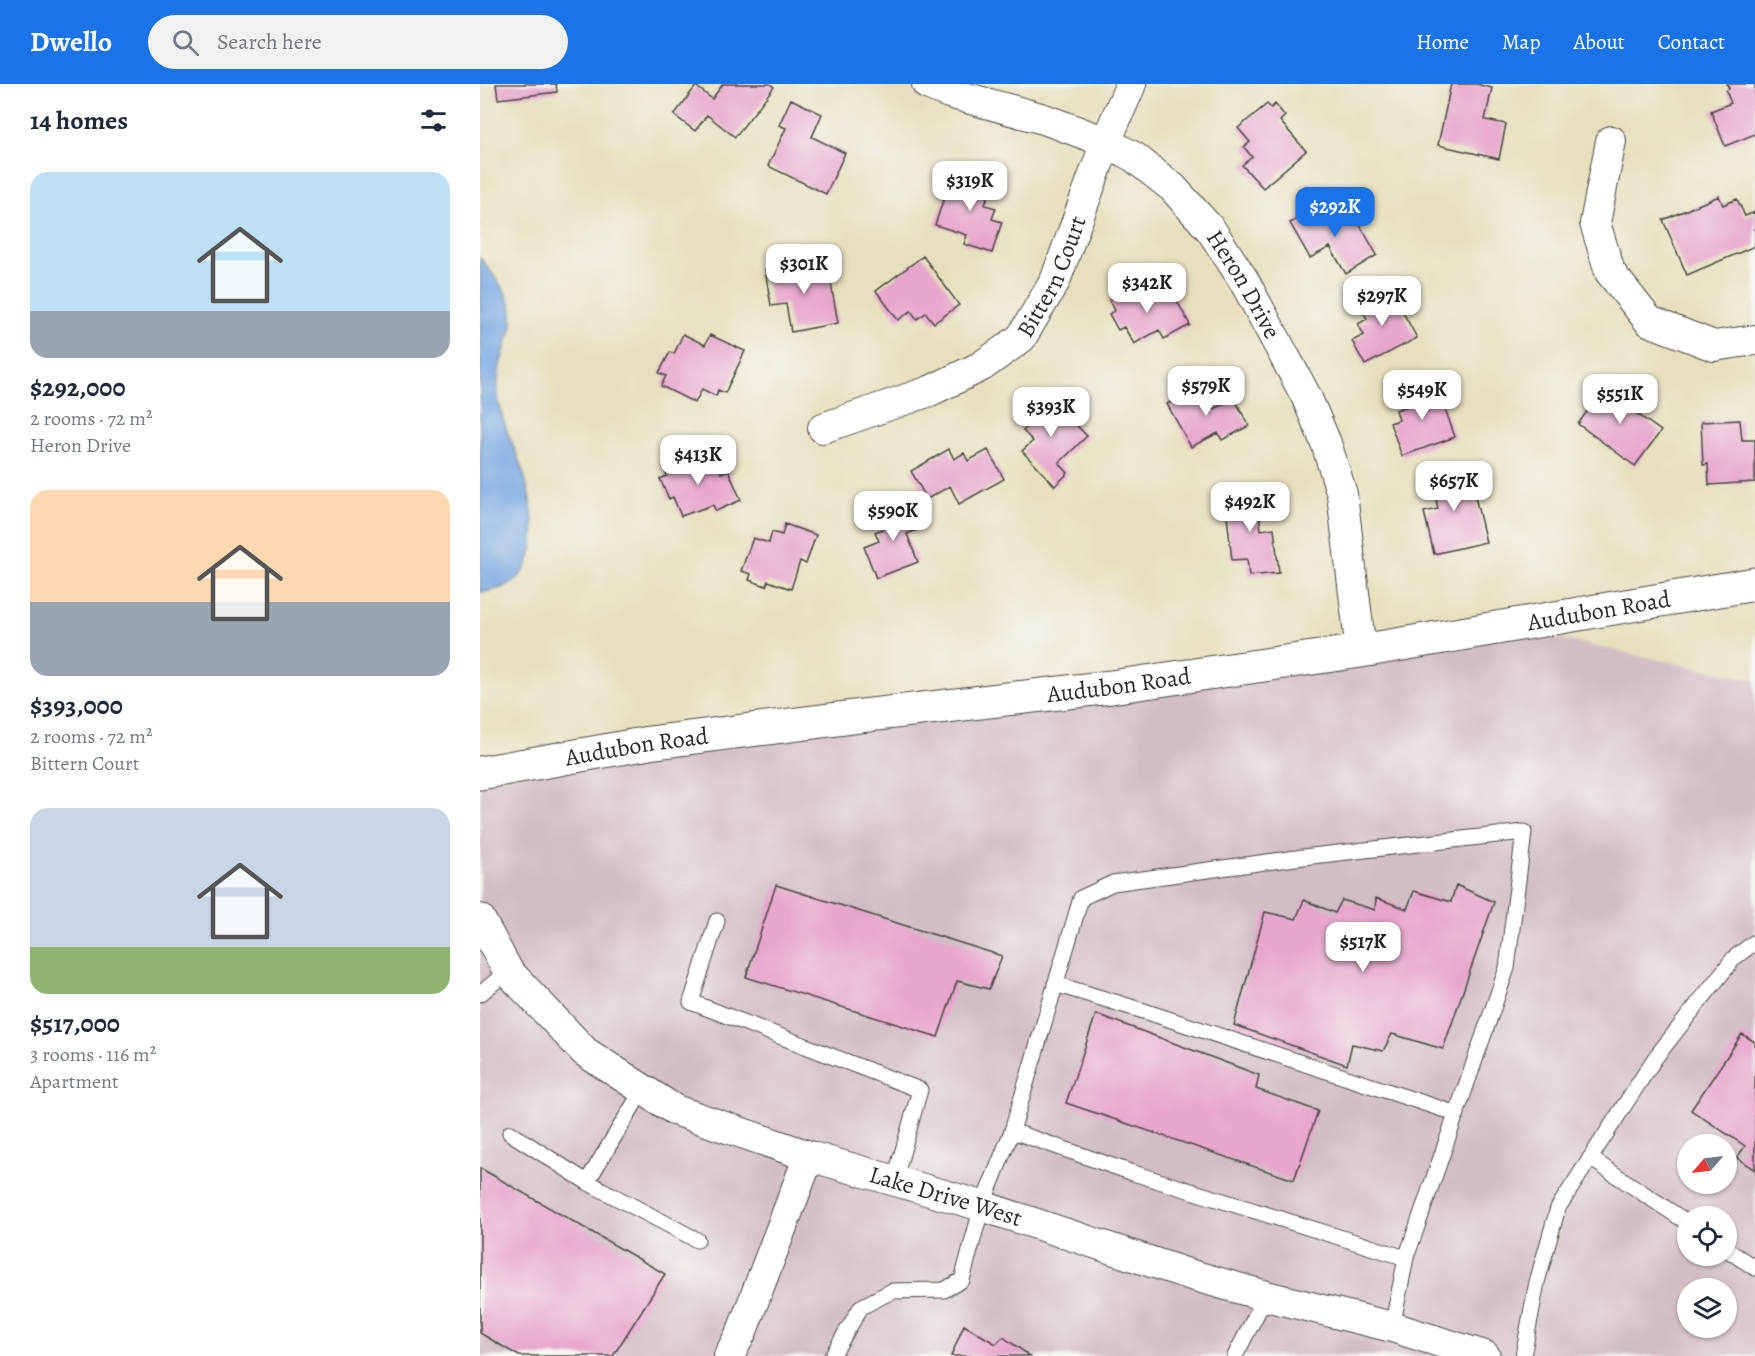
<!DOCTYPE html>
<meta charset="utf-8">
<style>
body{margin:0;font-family:Alegreya,serif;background:#f2f2f3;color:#1f2937;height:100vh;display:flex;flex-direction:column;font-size:22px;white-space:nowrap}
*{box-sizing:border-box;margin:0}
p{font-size:20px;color:#747a83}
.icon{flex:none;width:33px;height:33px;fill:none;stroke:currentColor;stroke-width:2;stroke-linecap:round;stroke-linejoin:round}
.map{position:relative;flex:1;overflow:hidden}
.sheet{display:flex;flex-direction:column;background:#fff;width:480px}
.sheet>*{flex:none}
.needle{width:39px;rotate:242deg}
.controls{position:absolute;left:1197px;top:1050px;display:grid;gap:12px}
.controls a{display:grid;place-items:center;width:60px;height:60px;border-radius:50%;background:#fff;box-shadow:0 2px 4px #0004;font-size:30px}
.price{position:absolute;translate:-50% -51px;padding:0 14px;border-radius:12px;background:#fff;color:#222;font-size:20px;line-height:39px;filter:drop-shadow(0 2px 3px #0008)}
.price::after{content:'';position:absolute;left:50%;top:36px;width:18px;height:14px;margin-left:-9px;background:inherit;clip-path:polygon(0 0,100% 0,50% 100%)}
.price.current{background:#1a73e8;color:#fff}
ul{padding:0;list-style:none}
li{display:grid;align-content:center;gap:12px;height:318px;padding:0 30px}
li span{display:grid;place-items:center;height:186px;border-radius:18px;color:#555}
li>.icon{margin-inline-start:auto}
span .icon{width:108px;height:108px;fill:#fffc;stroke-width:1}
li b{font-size:26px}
h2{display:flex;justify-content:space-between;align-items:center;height:72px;padding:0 30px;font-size:26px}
header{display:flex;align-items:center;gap:36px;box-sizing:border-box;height:84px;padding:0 30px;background:#1a73e8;color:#fff}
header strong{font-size:28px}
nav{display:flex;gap:33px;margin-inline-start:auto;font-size:21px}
.search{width:420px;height:54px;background:#f2f2f3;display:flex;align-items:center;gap:15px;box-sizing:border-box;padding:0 21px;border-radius:33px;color:#747a83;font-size:22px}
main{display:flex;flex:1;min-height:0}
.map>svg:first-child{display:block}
.industrial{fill:#d2bdc5;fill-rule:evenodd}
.water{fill:#77a7e1;stroke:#516986;stroke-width:1.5}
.building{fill:#e7a6cb}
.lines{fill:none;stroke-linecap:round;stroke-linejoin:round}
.lane-casing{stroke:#474641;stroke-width:17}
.street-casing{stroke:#474641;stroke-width:32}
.secondary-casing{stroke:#474641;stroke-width:35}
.lane{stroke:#fff;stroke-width:15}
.street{stroke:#fff;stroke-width:30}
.secondary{stroke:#fff;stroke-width:33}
.labels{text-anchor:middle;stroke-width:4.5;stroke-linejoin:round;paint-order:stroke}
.street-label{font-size:24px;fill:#2b2b2b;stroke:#f6f6f2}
</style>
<header>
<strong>Dwello</strong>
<div class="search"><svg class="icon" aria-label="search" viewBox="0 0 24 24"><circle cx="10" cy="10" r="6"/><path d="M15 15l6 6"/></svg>Search here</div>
<nav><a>Home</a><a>Map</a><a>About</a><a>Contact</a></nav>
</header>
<main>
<section class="sheet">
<h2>14 homes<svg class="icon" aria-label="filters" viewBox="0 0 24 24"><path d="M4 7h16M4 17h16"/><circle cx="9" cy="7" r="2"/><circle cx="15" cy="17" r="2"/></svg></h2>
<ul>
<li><span style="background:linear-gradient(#bfe0f5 75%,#9aa5b1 0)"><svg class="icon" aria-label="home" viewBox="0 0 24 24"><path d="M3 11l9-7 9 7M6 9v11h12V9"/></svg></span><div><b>$292,000</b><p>2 rooms · 72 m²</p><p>Heron Drive</p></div></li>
<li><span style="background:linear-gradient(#ffd9b3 60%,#9aa5b1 0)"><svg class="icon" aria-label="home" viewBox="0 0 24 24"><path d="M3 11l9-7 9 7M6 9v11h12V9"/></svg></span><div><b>$393,000</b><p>2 rooms · 72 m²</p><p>Bittern Court</p></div></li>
<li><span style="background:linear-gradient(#c9d6e8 75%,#8fb573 0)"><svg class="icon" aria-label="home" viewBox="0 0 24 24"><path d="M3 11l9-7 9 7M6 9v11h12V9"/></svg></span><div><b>$517,000</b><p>3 rooms · 116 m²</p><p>Apartment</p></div></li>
</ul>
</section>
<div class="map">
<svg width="1275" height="1272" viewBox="0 0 1275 1272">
<rect width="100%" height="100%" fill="#f6f6f2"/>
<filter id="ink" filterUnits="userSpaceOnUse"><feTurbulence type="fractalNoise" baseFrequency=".0167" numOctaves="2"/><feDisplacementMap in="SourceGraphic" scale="12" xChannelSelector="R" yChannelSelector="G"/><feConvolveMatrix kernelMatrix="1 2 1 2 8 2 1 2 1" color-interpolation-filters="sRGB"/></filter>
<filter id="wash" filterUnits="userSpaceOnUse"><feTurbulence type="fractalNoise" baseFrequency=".008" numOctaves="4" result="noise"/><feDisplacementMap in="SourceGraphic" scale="24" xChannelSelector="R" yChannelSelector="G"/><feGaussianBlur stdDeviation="1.35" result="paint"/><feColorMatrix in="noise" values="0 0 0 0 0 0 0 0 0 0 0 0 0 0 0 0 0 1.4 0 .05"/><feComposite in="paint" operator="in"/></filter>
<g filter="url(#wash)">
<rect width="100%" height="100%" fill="#e7e0be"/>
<path class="industrial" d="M1024 543 1275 596V1272H0V696ZM1208 1060H1246V1100H1208ZM1208 1132H1246V1172H1208ZM1208 1204H1246V1244H1208Z"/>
<path class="water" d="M0 174C14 192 35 214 32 238 32 244 29 251 27 256 22 274 16 291 18 310 20 339 35 362 43 388 57 435 68 504 0 508Z"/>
<g id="blocks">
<path class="building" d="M16 0H76L77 8 18 15Z
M243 0H290L294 3 255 53 227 31 215 47 194 31 216 2 232 15Z
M971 0H996L1012 4 1005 36 1026 40 1019 75 958 61Z
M1247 0H1275V50L1245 62 1231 27 1251 19 1246 7 1249 5Z
M311 15 342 30 332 53 365 69 346 110 288 82 306 44 299 41Z
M787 20 791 24 795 20 805 32 800 37 826 67 783 104 762 81 772 73 764 63 770 58 758 44Z
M473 87 511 100 505 121 516 124 512 135 522 138 512 169 484 160 487 151 455 141Z
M1239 112 1243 121 1257 115 1265 132 1275 128V162L1207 191 1183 136Z
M869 122 897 171 866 190 850 163 830 174 810 139 833 126 840 139Z
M443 172 479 221 454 239 446 229 437 235 431 227 418 236 396 207Z
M347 177 358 239 311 248 306 220 291 222 285 185 306 181V185Z
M659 199 669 218 691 206 710 241 684 255 679 246 654 260 644 243 638 246 629 230 635 226 629 216Z
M909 203 937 254 885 281 872 257 884 251 878 240 887 235 879 219Z
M203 250 225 261 230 251 265 267 245 309 238 306 236 312 222 305 215 319 181 302 186 292 179 289 190 268 194 270Z
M956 299 975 353 922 372 910 339 919 336 916 326 931 321 927 309Z
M1127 299 1161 323 1156 329 1181 347 1155 382 1098 340Z
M722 301 734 325 754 314 769 342 742 356 738 349 711 363 687 320Z
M566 310 607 352 579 379 588 389 575 402 542 367 553 357 543 347 551 339 544 332Z
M1260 336 1262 356H1275V398L1229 401 1228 380 1223 381 1221 338Z
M469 365 474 375 484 369 488 377 508 366 524 395 479 420 470 402 447 415 431 387Z
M214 368 221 386 237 379 241 389 248 386 261 416 236 427 233 421 201 432 193 413 189 415 180 395 187 392 183 382Z
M987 380 1006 458 954 470 944 428 958 425 950 389Z
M776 402 781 446 794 444 799 489 769 492 767 475 752 476 744 406Z
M429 420 439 445 427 450 438 478 396 494 384 463 399 457 395 448 403 445 397 432Z
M305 440 336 451 326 480 320 477 311 505 288 497 286 502 269 496 271 490 261 487 273 454 289 459 292 448 302 451Z
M296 801 522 872 509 905 477 897 458 953 266 893Z
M976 801 1014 818 963 965 912 950 903 967 872 960 867 981 754 941 785 828 816 835 824 816 855 829 862 816 895 826 896 814 927 825 934 807 971 818Z
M616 930 779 991 776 1005 838 1027 814 1096 586 1019Z
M1262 950 1275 958V1086L1257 1074 1265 1062 1211 1026Z
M0 1084 185 1190 133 1272H39L0 1249Z
M484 1241 516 1260 523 1253 550 1272H471Z"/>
</g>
</g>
<g filter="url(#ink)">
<use href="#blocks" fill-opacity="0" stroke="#474641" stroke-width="1.5"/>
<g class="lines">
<g class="lane-casing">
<path id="lane" d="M237 837 211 918 440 1006 414 1098
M575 900 667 928 977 1030
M0 910 28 887
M163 1005 107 1098 217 1156
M532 1047 601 814 633 799 823 773 1044 748 1027 884 926 1174
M30 1049 107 1098
M1110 1074 1208 1139
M1246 1165 1275 1184
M352 1272 381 1223 412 1207 464 1206 482 1196 502 1122 532 1047 650 1088 926 1174 912 1243
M755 1272 786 1212
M1043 1272 1057 1198 1078 1124 1175 974 1254 874 1275 858"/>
</g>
<g class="street-casing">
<g id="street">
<path id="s1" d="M447 0 469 9 564 35 626 58 654 73 693 104 731 146 763 195 826 312 846 359 862 410 881 567"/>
<path d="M1131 57 1115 139 1130 188 1169 237 1234 262 1275 256"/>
<path id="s2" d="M343 344 450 307 502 282 541 254 575 197 626 58 651 0"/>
<path id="s3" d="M0 835 28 887 105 968 195 1026 329 1072 502 1122 708 1190 786 1212 912 1243 1005 1272"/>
<path d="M249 1272 262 1247 329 1072"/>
</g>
</g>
<g class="secondary-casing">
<g id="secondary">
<path id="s4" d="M0 689 169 659 381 632 631 603 881 567 1275 500"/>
</g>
</g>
<use href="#lane" class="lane"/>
<use href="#street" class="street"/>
<use href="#secondary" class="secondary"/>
</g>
</g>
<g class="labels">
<g class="street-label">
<text dy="8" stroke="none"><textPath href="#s2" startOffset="288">Bittern Court</textPath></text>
<text dy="8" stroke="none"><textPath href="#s1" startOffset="390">Heron Drive</textPath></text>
<text dy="8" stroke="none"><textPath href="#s4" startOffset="1131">Audubon Road</textPath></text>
<text dy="8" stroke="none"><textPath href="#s4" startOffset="645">Audubon Road</textPath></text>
<text dy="8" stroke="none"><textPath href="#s4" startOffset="159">Audubon Road</textPath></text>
<text dy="8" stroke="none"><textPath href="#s3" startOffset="562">Lake Drive West</textPath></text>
</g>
</g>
</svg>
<div class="controls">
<a><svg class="needle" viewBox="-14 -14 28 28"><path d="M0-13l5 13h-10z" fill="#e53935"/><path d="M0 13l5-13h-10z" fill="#747a83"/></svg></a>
<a><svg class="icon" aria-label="locate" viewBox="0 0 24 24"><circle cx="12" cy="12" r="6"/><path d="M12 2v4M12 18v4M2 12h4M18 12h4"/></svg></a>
<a><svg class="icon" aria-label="layers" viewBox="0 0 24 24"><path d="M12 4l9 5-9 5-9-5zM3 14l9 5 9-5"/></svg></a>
</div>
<b class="price" style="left:490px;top:128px">$319K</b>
<b class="price current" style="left:855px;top:154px">$292K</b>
<b class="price" style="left:324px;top:211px">$301K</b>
<b class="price" style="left:667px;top:230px">$342K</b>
<b class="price" style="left:902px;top:243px">$297K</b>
<b class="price" style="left:726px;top:333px">$579K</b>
<b class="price" style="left:942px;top:337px">$549K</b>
<b class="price" style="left:1140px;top:341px">$551K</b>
<b class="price" style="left:571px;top:354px">$393K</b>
<b class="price" style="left:218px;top:402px">$413K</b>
<b class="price" style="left:974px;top:428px">$657K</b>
<b class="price" style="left:770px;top:449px">$492K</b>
<b class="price" style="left:413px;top:458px">$590K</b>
<b class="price" style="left:883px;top:889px">$517K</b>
</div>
</main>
